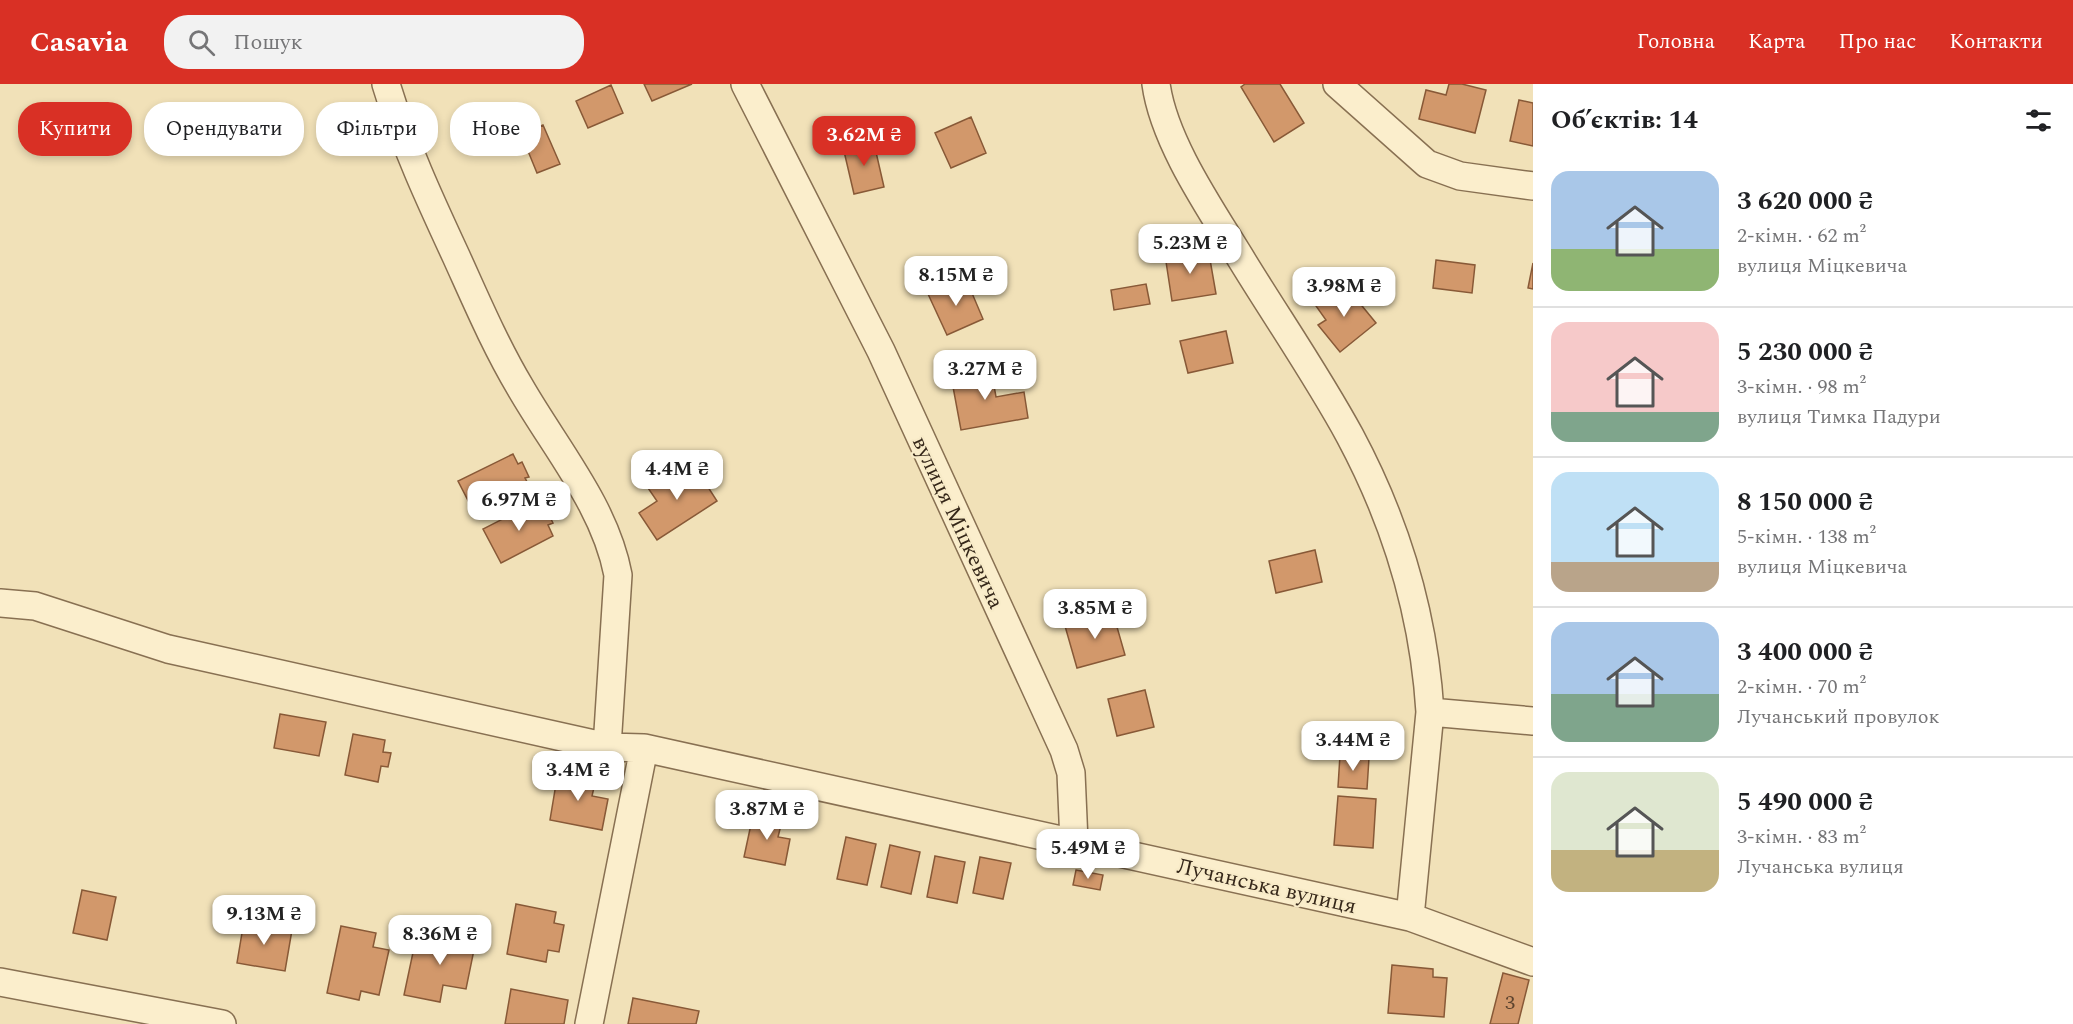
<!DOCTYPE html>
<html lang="uk">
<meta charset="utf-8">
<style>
body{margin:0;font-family:Spectral,serif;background:#f2f2f2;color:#202124;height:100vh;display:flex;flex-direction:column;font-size:22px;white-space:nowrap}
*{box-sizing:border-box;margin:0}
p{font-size:20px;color:#757577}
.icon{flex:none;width:33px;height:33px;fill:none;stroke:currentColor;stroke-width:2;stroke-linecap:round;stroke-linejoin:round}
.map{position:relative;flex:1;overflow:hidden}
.details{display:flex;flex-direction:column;background:#fff;width:540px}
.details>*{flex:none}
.hud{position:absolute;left:18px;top:18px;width:570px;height:54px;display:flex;gap:12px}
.price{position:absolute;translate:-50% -51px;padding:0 14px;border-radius:12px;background:#fff;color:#222;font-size:20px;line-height:39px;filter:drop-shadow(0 2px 3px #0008)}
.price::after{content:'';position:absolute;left:50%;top:36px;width:18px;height:14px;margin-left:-9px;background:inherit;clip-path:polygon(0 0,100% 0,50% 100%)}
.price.current{background:#d93025;color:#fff}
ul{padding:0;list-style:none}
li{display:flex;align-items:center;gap:18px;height:150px;padding:0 18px}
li+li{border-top:2px solid #e0e0e0}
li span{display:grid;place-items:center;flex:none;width:168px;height:120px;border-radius:18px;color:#555}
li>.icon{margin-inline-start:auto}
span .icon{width:72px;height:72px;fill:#fffc;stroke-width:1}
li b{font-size:26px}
h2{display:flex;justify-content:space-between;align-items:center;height:72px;padding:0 18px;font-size:26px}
.chip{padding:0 21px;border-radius:24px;background:#fff;box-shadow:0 3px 9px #0003;font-size:21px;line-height:54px}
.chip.current{background:#d93025;color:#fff}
header{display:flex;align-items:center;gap:36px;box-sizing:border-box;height:84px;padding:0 30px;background:#d93025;color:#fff}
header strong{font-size:28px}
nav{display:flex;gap:33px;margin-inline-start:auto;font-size:21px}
.search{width:420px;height:54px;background:#f2f2f2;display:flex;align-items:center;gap:15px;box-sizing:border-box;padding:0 21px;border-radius:24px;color:#757577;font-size:22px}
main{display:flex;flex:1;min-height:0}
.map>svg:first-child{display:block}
.building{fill:#d2986b;stroke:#885937;stroke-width:1.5}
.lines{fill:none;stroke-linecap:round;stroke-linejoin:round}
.street-casing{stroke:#887052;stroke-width:30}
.street{stroke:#fbeecc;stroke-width:27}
.labels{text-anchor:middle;stroke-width:4.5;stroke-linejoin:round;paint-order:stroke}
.number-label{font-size:20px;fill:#5c432e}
.street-label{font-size:22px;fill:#352719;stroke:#f8ebc8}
</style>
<header>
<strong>Casavia</strong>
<div class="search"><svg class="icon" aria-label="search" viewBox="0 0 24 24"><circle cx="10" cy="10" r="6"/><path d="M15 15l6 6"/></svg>Пошук</div>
<nav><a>Головна</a><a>Карта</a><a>Про нас</a><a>Контакти</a></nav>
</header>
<main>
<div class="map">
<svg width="1533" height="940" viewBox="0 0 1533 940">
<rect width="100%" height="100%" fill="#f1e1b8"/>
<path class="building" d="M644 0H692L652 17Z
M1245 0H1280L1304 39 1274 58 1241 3Z
M1449 0H1462L1486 6 1475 49 1419 35 1426 6 1446 11Z
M611 1 623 29 588 44 576 17Z
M1519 16 1533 19V62L1510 57Z
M971 33 986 69 951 84 935 49Z
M543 41 560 80 537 89 521 50Z
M873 55 884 103 854 110 843 63Z
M1208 164 1216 210 1172 217 1165 171Z
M1436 176 1475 181 1472 209 1433 204Z
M1533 179V205L1528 204Z
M966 195 983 235 947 251 928 210Z
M1146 200 1150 220 1114 226 1111 206Z
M1344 200 1376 239 1340 268 1318 241 1326 236 1316 222Z
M1226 247 1233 279 1188 289 1180 257Z
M991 285 996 313 1024 308 1028 334 961 346 951 292Z
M513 370 518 380 522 378 529 393 525 394 531 405 476 432 458 397Z
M680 384 697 386 717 417 657 456 639 429 657 417 648 404Z
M536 418 541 427 546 425 553 439 548 441 553 452 501 479 483 445Z
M1315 466 1322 498 1276 509 1269 477Z
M1113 529 1125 571 1077 584 1065 542Z
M1145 606 1154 643 1117 652 1108 615Z
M280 630 326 638 319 672 274 664Z
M353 650 385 656 383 668 391 669 388 683 381 682 378 698 345 691Z
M1340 671 1369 674 1367 705 1338 703Z
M558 688 596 695 592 712 608 715 602 746 550 736Z
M1338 712 1376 715 1373 764 1334 761Z
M753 731 782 737 778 753 790 755 785 781 744 773Z
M846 753 876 760 867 801 837 795Z
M890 761 920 768 911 810 881 803Z
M935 772 965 778 957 819 927 813Z
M980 773 1011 779 1003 815 973 809Z
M1076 786 1103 791 1100 806 1073 801Z
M82 806 116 813 107 856 73 849Z
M516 820 556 828 554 839 564 841 559 868 548 866 546 878 507 870Z
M244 837 292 846 285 887 237 879Z
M341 842 376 849 373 863 389 866 379 911 361 907 359 916 327 909Z
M434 847 476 856 466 905 443 901 440 918 404 911 415 859 431 863Z
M1392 881 1433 885V893L1447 894 1444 933 1388 929Z
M1503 889 1529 896 1518 940H1490Z
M511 905 568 916 564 940H505Z
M633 914 699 927 696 940H628Z"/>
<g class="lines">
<g class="street-casing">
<path id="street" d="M386 0C404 60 430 116 456 172 476 216 495 261 520 303 555 364 605 422 618 491L607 663
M745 0 881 267 1064 666 1071 689 1074 758
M1156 0C1164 59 1212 127 1243 178 1278 235 1318 293 1350 352 1396 438 1424 531 1430 628L1410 833
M1337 0 1427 80 1460 92 1533 102
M0 519 35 522 168 565 607 663 644 664 1410 833 1533 878
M1430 628 1533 637
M0 898 222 940
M589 940 644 664"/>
</g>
<use href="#street" class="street"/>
</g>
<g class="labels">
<g class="number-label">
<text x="1510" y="925">3</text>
</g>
<g class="street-label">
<text transform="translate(959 438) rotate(65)" y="8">вулиця Міцкевича</text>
<text transform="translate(1267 801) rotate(13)" y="8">Лучанська вулиця</text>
</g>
</g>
</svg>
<b class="price current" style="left:864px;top:83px">3.62M ₴</b>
<b class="price" style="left:1190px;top:191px">5.23M ₴</b>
<b class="price" style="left:956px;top:223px">8.15M ₴</b>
<b class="price" style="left:1344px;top:234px">3.98M ₴</b>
<b class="price" style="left:985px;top:317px">3.27M ₴</b>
<b class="price" style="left:677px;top:417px">4.4M ₴</b>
<b class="price" style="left:519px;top:448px">6.97M ₴</b>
<b class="price" style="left:1095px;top:556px">3.85M ₴</b>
<b class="price" style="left:1353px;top:688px">3.44M ₴</b>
<b class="price" style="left:578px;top:718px">3.4M ₴</b>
<b class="price" style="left:767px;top:757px">3.87M ₴</b>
<b class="price" style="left:1088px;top:796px">5.49M ₴</b>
<b class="price" style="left:264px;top:862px">9.13M ₴</b>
<b class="price" style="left:440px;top:882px">8.36M ₴</b>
<div class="hud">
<a class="chip current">Купити</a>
<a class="chip">Орендувати</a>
<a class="chip">Фільтри</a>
<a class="chip">Нове</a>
</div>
</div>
<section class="details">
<h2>Об’єктів: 14<svg class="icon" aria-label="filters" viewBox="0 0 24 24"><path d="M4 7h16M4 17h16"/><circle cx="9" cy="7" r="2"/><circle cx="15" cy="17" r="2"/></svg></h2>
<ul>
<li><span style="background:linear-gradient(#a9c7e8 65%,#8fb573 0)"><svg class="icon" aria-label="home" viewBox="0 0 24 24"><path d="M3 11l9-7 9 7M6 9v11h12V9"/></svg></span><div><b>3 620 000 ₴</b><p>2-кімн. · 62 m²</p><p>вулиця Міцкевича</p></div></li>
<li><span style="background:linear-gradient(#f6c9c9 75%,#7fa58c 0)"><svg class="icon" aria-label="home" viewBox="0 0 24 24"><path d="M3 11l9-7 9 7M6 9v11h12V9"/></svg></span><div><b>5 230 000 ₴</b><p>3-кімн. · 98 m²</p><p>вулиця Тимка Падури</p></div></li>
<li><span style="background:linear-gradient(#bfe0f5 75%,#b9a48a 0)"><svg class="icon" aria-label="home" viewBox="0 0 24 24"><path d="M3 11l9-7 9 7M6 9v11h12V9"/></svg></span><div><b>8 150 000 ₴</b><p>5-кімн. · 138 m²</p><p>вулиця Міцкевича</p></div></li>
<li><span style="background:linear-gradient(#a9c7e8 60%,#7fa58c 0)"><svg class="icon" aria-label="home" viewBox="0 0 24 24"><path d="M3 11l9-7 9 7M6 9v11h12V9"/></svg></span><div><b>3 400 000 ₴</b><p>2-кімн. · 70 m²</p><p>Лучанський провулок</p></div></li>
<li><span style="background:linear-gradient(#dfe7d0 65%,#c2b280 0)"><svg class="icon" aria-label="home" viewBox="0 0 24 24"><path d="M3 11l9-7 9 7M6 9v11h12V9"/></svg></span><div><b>5 490 000 ₴</b><p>3-кімн. · 83 m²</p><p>Лучанська вулиця</p></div></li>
</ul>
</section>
</main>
